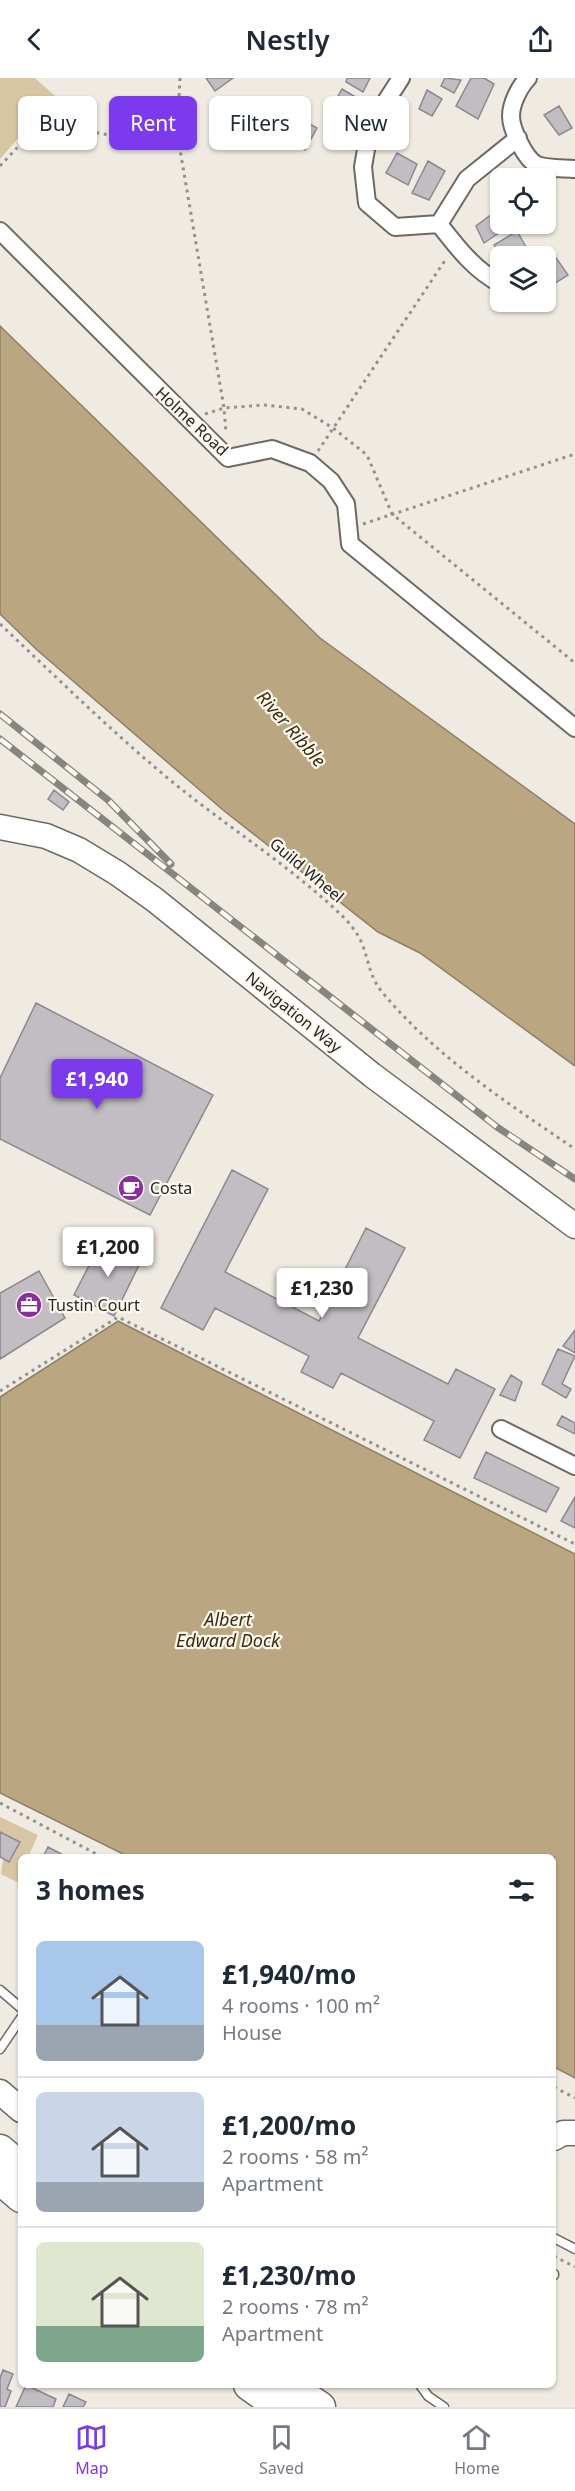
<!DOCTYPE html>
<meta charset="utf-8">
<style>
body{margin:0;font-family:"Noto Sans",sans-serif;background:#f6f6f7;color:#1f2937;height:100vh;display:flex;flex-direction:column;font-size:22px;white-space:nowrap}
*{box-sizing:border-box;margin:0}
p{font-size:20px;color:#747a83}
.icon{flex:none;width:33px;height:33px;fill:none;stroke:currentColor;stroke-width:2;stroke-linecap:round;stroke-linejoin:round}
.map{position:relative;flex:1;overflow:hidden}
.details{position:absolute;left:18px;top:1776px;width:538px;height:534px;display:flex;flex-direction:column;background:#fff;border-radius:9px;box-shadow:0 2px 4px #0004}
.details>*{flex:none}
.hud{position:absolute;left:18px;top:18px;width:540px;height:54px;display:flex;gap:12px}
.controls{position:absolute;left:490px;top:90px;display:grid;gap:12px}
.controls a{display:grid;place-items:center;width:66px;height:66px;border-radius:9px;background:#fff;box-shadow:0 2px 4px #0004;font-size:30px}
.price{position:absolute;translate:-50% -51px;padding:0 14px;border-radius:6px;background:#fff;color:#222;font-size:20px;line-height:39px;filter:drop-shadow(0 2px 3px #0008)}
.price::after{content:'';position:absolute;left:50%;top:36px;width:18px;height:14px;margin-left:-9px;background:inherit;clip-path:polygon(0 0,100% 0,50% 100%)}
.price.active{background:#7c3aed;color:#fff}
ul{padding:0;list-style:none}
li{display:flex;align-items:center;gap:18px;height:150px;padding:0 18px}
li+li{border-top:2px solid #e0e1e3}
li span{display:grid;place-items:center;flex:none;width:168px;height:120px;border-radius:9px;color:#555}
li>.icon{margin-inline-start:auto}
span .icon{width:72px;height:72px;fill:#fffc;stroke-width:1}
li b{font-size:26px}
h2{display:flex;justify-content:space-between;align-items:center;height:72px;padding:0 18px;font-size:26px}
.chip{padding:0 21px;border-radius:9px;background:#fff;box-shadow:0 2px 4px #0004;font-size:21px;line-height:54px}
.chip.active{background:#7c3aed;color:#fff}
header{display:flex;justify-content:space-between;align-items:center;height:78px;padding:0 18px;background:#fff;font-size:27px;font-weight:600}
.tab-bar{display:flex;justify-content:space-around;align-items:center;height:84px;border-top:2px solid #e0e1e3;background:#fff;font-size:16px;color:#747a83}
.tab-bar a{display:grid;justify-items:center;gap:3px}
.tab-bar .active{color:#7c3aed}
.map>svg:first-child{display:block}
.green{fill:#d7c5a3}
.water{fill:#baa680;stroke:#8e8064;stroke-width:1.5}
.building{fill:#c2bcc3;stroke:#8d888e;stroke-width:1.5}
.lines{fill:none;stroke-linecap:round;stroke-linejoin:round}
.lane-casing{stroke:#6e6a63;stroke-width:11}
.street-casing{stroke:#6e6a63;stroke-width:20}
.secondary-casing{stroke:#6e6a63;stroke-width:27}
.highway-casing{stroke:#6e6a63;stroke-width:33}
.path{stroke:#94908b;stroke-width:3;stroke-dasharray:3 4.5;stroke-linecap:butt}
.lane{stroke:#fff;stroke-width:8}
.street{stroke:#fff;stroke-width:16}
.secondary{stroke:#fff;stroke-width:24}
.highway{stroke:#fff;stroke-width:30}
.rail-casing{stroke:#88857f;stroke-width:7}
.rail{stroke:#fcf8f0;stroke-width:4.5;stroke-dasharray:14;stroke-linecap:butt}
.labels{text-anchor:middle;stroke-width:4.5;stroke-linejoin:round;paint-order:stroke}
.street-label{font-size:16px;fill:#292724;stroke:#fcf8f0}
.poi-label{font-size:16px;fill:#292724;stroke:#fcf8f0;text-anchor:start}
.water-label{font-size:18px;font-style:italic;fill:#3c2d0c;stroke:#fcf8f0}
</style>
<header><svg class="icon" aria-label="back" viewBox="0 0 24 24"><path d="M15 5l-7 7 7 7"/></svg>Nestly<svg class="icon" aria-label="share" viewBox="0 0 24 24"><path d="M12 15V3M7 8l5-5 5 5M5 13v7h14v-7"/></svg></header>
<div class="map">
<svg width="575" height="2329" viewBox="0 0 575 2329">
<rect width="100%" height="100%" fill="#efebe3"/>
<path class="green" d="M0 0H35L55 18 0 81Z
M0 1739 38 1757 28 1779H21V1806L1 1796 3 1781 9 1784 20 1764 0 1754Z"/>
<path class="water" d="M0 248 320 560 575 746V988L420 875 378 854 223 732 37 572 0 536Z
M118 1243 575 1476V2000L554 1989V1779H129L0 1715V1319Z"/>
<path class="building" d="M206 0H233L215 13Z
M347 0H370L363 14 346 4Z
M445 0 461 2 454 15 441 8Z
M471 0H484L494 6 478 41 456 28Z
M342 11 364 24 353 49 328 36Z
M427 12 442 21 432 38 419 31Z
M559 28 572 50 559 57 544 37Z
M299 40 317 50 305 72 287 62Z
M397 75 417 86 408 107 386 95Z
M428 83 445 93 429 122 412 115Z
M496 133 501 140V146H505L508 149 484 165 476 148Z
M517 153 530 176 527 178H501L494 167Z
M552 174 568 197 546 211 545 178Z
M54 712 69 724 63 732 48 721Z
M36 925 213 1017 150 1137 0 1061V1000Z
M232 1092 268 1111 225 1194 319 1243 366 1150 405 1170 358 1260 448 1306 456 1291 495 1311 460 1380 424 1362 434 1343 341 1295 333 1310 301 1294 309 1278 215 1230 203 1252 161 1230Z
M102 1162 141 1183 114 1238 74 1217Z
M39 1193 65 1240 0 1281V1215Z
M575 1252V1275L563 1268Z
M558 1271 575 1278 562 1306 571 1311 566 1320 542 1306Z
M511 1297 522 1304 515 1323 500 1317Z
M562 1338 575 1345V1356L557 1347Z
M486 1374 559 1410 546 1434 474 1400Z
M575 1419V1450L561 1443Z
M0 1754 20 1764 9 1784 0 1779Z
M48 1769 67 1779H43Z
M3 2292 13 2296 7 2311 11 2313 5 2329H0V2300Z
M26 2307 56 2321 53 2329H16Z
M69 2316 86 2324 83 2329H63Z"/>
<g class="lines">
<g class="lane-casing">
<path id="lane" d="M0 1912 21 1930
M0 1971 21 1940
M554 2160 575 2171
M554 2196V2197
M420 2307 428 2318 444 2329"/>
</g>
<g class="street-casing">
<path id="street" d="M401 0 370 48 363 89 367 125 395 149 439 146 467 101 518 60
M528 0C520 8 511 25 511 38 511 51 525 81 537 87 547 91 564 90 575 91
M439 146C457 169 474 192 501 206
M0 153 228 380 272 371 310 385 331 403 346 426 350 466 575 650
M501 1351 575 1388"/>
</g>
<g class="secondary-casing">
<path id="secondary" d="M0 749 46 758 79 772 117 795 155 822 372 997 575 1148
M0 2014 21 2032
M554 2060 563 2055H575"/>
</g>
<g class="highway-casing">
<path id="highway" d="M0 2072 21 2090
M0 2101 21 2119
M249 2307 280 2329
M287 2307 320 2329"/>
</g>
<path class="path" d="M180 0 177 54 224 330 226 355
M0 88 46 39 83 52 119 59 177 54
M205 336 224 330 264 327 302 331 333 350 367 377 392 436 575 585
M318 373 446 181
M363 446 575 376
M0 546C54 597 107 649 164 697 220 744 282 782 336 832 347 842 358 854 363 868 369 885 370 899 382 914 435 978 506 1024 575 1071
M0 1313 118 1239 575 1466
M0 1725 102 1779
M554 2009 575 2020
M554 2178 575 2189"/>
<use href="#lane" class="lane"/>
<use href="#street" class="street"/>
<use href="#secondary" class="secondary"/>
<use href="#highway" class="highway"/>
<g class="rail-casing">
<path id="rail" d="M0 636 108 722 171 786
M0 661 497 1049 575 1101"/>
</g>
<use href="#rail" class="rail"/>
</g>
<defs>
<g id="cafe-disc" transform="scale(1.35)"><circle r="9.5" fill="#882f9c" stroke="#fcf8f0"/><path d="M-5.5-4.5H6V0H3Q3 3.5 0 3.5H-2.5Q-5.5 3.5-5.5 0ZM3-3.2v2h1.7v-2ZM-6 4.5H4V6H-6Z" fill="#fff"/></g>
<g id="office-disc" transform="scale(1.35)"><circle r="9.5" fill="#882f9c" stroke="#fcf8f0"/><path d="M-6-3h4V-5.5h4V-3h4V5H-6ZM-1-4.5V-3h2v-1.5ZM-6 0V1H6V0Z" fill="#fff"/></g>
</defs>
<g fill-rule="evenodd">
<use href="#cafe-disc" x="131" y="1110"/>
<use href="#office-disc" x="29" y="1227"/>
</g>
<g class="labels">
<g class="street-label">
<text transform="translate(192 343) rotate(43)" y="6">Holme Road</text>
<text transform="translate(307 792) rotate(40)" y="6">Guild Wheel</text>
<text transform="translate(294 934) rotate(39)" y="6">Navigation Way</text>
</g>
<g class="poi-label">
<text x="150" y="1116">Costa</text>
<text x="48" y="1233">Tustin Court</text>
</g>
<g class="water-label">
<text transform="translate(291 651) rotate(49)" y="6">River Ribble</text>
<text x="228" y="1548">Albert<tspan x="228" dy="21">Edward Dock</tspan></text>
</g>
</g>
</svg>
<div class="controls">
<a><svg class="icon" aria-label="locate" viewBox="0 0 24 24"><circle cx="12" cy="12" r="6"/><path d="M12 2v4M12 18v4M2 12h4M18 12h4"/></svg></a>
<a><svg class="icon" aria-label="layers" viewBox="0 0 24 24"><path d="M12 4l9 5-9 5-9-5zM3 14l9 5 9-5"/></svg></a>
</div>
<b class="price active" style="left:97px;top:1032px">£1,940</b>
<b class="price" style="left:108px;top:1200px">£1,200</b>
<b class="price" style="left:322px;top:1241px">£1,230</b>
<div class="hud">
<a class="chip">Buy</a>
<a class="chip active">Rent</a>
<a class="chip">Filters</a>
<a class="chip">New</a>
</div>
<section class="details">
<h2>3 homes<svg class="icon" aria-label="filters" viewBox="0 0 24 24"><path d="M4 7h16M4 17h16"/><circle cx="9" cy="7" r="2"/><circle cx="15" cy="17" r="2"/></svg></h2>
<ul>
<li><span style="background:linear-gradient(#a9c7e8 70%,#9aa5b1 0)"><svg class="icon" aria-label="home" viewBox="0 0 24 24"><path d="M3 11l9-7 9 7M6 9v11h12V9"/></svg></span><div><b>£1,940/mo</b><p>4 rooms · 100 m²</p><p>House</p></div></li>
<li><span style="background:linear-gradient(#c9d6e8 75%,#9aa5b1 0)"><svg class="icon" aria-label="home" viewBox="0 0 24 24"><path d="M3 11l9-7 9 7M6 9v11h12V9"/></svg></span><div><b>£1,200/mo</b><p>2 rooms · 58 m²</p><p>Apartment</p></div></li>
<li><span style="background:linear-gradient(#dfe7d0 70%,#7fa58c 0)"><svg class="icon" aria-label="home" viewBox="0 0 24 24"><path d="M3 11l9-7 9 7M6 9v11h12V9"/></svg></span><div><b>£1,230/mo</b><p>2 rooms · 78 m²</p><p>Apartment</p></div></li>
</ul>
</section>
</div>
<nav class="tab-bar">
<a class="active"><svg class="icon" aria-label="map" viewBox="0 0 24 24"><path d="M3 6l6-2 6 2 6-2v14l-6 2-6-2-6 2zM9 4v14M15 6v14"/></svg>Map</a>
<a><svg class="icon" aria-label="saved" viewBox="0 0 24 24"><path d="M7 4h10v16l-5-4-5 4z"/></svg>Saved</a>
<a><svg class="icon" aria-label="home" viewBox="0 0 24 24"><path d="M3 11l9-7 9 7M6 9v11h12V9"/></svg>Home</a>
</nav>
